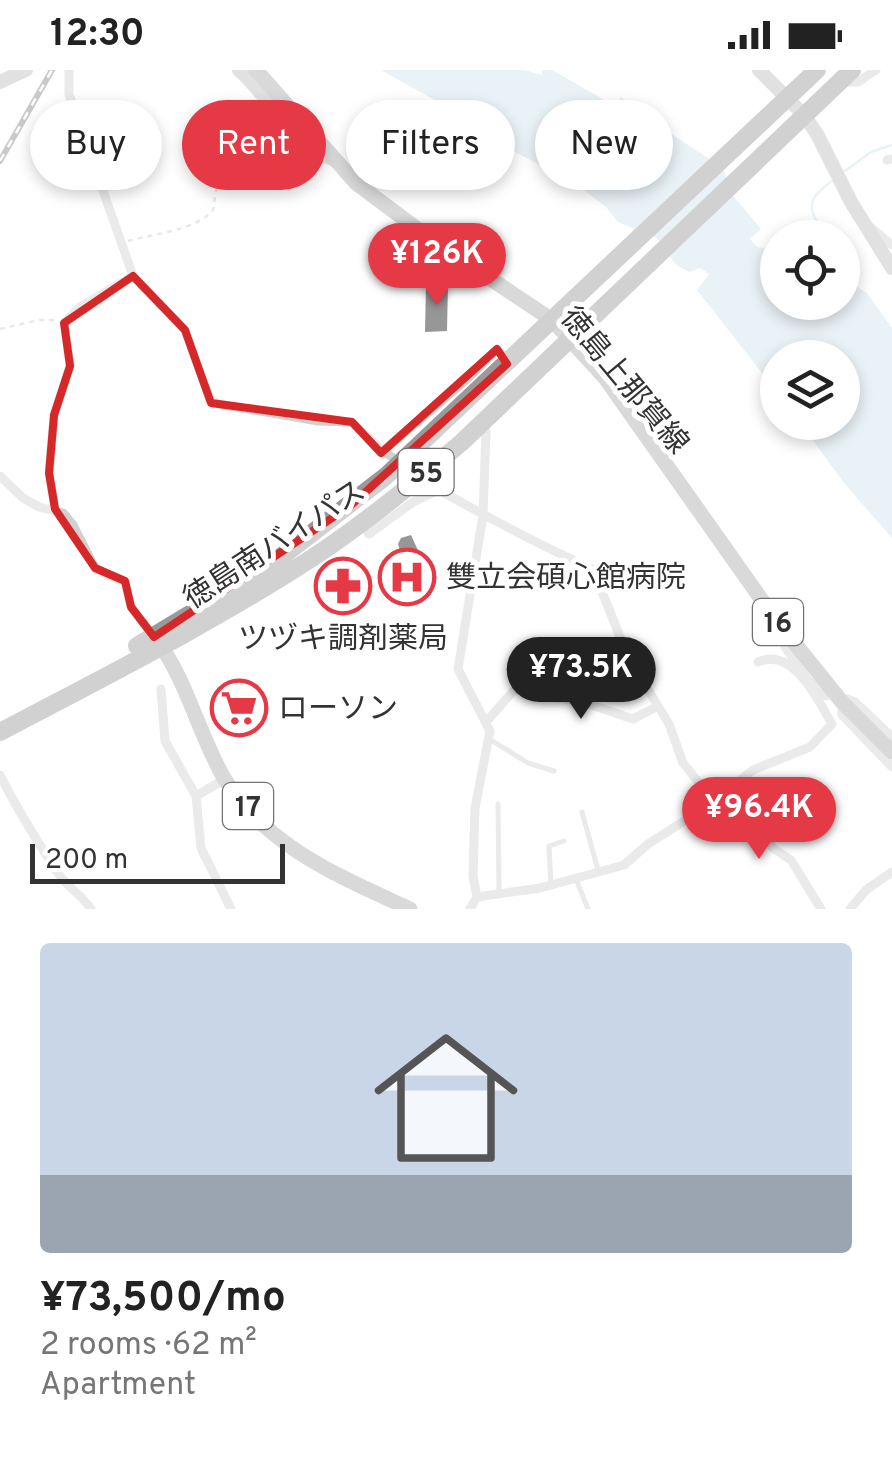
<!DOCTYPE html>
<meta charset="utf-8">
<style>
body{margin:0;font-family:Overpass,"Noto Sans JP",sans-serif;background:#f2f2f2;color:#222;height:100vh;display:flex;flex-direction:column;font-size:38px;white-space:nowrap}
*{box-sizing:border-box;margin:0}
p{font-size:32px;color:#767676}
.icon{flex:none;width:55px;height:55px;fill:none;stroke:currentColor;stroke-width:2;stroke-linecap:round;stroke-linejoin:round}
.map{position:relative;height:839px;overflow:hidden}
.side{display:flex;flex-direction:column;background:#fff;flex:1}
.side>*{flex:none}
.top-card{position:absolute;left:30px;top:30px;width:832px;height:90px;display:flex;gap:20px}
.tools{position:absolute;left:760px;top:150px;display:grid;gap:20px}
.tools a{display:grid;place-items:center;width:100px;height:100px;border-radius:50%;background:#fff;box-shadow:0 5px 15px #0003;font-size:50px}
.scale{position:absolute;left:30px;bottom:25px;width:255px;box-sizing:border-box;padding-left:10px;border:5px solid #333;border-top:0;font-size:28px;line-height:35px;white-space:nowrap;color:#333;-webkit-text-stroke:8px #fff;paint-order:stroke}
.price{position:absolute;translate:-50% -85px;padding:0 22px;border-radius:35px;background:#e63946;color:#fff;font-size:32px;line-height:65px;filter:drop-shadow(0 2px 5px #0008)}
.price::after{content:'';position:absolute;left:50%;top:60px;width:30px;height:22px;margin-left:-15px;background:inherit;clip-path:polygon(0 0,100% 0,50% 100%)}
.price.selected{background:#222;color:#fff}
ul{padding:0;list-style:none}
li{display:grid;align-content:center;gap:20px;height:530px;padding:0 40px}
li span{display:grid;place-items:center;height:310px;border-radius:10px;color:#555}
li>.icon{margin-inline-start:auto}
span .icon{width:180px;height:180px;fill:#fffc;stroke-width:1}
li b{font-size:42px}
.chip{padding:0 35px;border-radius:45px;background:#fff;box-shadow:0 5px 15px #0003;font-size:35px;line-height:90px}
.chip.selected{background:#e63946;color:#fff}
.status{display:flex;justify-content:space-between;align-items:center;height:70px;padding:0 50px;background:#fff;direction:ltr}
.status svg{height:28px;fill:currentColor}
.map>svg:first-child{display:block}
.water{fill:#cfe2ee}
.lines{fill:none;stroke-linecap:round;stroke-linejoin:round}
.stream{stroke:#cfe2ee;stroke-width:2.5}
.building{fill:#1a1a1a}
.path{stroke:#cdcdcd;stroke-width:2.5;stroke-dasharray:5 5;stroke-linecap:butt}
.lane{stroke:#d0d0d0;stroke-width:5}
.street{stroke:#d0d0d0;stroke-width:9}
.secondary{stroke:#bdbdbd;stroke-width:14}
.primary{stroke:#ababab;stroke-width:15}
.highway{stroke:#9a9a9a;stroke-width:18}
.rail-casing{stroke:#888;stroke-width:6}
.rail{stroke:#fff;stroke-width:2.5;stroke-dasharray:8;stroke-linecap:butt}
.marked{fill:none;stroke:#d62828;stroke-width:8;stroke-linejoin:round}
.labels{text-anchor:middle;stroke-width:10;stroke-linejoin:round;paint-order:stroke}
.shield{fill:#fff;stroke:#707070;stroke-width:2.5}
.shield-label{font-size:28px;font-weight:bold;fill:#333}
.street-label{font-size:30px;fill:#333;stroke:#fff}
.poi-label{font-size:30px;fill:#333;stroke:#fff;text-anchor:start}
</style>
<div class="status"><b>12:30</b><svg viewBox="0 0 49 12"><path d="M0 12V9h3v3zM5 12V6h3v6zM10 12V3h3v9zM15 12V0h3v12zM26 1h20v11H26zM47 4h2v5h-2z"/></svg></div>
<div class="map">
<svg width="892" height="839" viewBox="0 0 892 839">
<rect width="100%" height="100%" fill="#fff"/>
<path class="water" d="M381 0H524L542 5V0H552L615 36 621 27 650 50 723 98 730 122 761 159 750 169 757 177 777 180 778 232H842L843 230 847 233 854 215 867 223 892 258V468L844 413 800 353 842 352V288H778L777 322 697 220 709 204 700 198 689 202 676 195 657 168 618 152 606 137 576 114 502 75 440 33Z"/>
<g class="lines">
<path class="stream" d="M845 101 871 82 892 75
M827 168C807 137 804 132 834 109
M842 197 853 220"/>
</g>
<path class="building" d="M448 214 447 261 425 262 426 215Z
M411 465 421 487 431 525 417 531 413 523 393 531 387 515 396 512V506L405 497 398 474 401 468Z"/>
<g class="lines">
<path class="path" d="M128 171C153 164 197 160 213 140L220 95 218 84
M0 259 39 250H58"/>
<path class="lane" d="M491 670 528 693 554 701
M498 734 499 822
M582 742 598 800
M576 809 588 839
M551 815 549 776 564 771"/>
<path class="street" d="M69 0V24L133 206 185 260 210 329 219 334 318 351 352 352 383 381
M845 6 850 12H858L876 0
M887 90 892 89
M868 155 892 175
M392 387 383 381 468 308 497 279 506 291
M0 406 23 428 39 437 63 443 73 455 95 498 125 513 131 537 154 567
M439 420C489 448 541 476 593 499L628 587 669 654 683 693 708 724 753 752 773 778 791 790 821 839
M55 439 49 403 54 345 70 296 64 253 80 237 133 206
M362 454 369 464 413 432 439 420 429 413
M790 567 785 577 808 610 826 626 834 622
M161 619 165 671 196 726 201 778 231 839
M487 651 515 619 538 626 577 630 633 649 658 636
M892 667 855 632 847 629 842 632V645L892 697
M0 705C17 739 37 771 58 803 67 817 82 825 91 839
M196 726 225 709
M477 827 473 806 475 738 490 661 458 599 483 445 486 361
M470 839 477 827 540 818 624 795 648 774 703 739 753 700 810 677 832 654C818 630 793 576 758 592
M850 839 866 820 892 802"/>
<path class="secondary" d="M239 0C271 28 291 75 332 89
M759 0 804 45 817 64 851 132 892 198
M0 12 26 0"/>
<path class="primary" d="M256 0 356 113 440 176
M434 171 552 250 605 308 776 550 842 632 892 682
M156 569C186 608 199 665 224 708 266 777 341 807 410 839"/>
<path class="highway" d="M137 576 268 497 386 406 817 0
M0 662C104 607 210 554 309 490 363 455 413 414 462 372L852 0"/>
<g class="rail-casing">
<path id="rail" d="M0 91 52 0"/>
</g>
<use href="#rail" class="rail"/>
</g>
<path d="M0 0H892V839H0ZM133 206 185 260 211 333 352 352 381 383 497 279 507 294 350 436 154 567 131 537 125 511 95 498 55 439 49 403 54 345 70 296 64 253Z" fill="#fff" fill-opacity=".55" fill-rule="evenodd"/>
<path class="marked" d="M133 206 185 260 211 333 352 352 381 383 497 279 507 294 350 436 154 567 131 537 125 511 95 498 55 439 49 403 54 345 70 296 64 253Z"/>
<defs>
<g id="hospital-ring" transform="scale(2.875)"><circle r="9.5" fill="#fff" stroke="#e63946" stroke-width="1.5"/><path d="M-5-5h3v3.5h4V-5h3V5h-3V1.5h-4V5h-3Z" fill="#e63946"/></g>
<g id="pharmacy-ring" transform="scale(2.875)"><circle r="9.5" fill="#fff" stroke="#e63946" stroke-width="1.5"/><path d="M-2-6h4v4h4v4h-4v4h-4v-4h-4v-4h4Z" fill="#e63946"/></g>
<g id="supermarket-ring" transform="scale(2.875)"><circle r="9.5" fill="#fff" stroke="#e63946" stroke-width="1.5"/><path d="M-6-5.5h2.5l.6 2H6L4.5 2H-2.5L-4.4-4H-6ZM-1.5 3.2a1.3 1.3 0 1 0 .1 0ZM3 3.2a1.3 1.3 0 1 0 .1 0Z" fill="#e63946"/></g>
</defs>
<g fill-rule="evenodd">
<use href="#hospital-ring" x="407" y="507"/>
<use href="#pharmacy-ring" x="343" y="516"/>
<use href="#supermarket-ring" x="239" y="638"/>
</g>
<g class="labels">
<g class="shield">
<rect x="398.5" y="379" width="55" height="46" rx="8"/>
<rect x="753" y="529" width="50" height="46" rx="8"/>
<rect x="223" y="713" width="50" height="46" rx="8"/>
</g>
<g class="shield-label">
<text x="426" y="412">55</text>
<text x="778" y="562">16</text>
<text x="248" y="746">17</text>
</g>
<g class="street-label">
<text transform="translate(625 310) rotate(50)" y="10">徳島上那賀線</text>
<text transform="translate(274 474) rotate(-33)" y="10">徳島南バイパス</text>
</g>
<g class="poi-label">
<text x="446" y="517">雙立会碩心館病院</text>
<text x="343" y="578" text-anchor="middle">ツヅキ調剤薬局</text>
<text x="278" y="648">ローソン</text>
</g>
</g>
</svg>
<div class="tools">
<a><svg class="icon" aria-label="locate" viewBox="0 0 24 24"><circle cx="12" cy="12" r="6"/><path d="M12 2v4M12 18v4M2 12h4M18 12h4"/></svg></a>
<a><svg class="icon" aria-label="layers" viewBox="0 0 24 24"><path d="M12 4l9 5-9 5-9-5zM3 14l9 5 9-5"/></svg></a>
</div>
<div class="scale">200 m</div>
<b class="price" style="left:437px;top:238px">¥126K</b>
<b class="price selected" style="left:581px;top:652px">¥73.5K</b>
<b class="price" style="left:759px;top:792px">¥96.4K</b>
<div class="top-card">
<a class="chip">Buy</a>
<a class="chip selected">Rent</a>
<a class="chip">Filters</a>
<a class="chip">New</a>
</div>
</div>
<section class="side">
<ul>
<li><span style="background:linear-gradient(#c9d6e8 75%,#9aa5b1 0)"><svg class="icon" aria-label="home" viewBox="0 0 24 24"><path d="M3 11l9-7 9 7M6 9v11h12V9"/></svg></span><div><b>¥73,500/mo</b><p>2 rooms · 62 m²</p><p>Apartment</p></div></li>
</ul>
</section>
